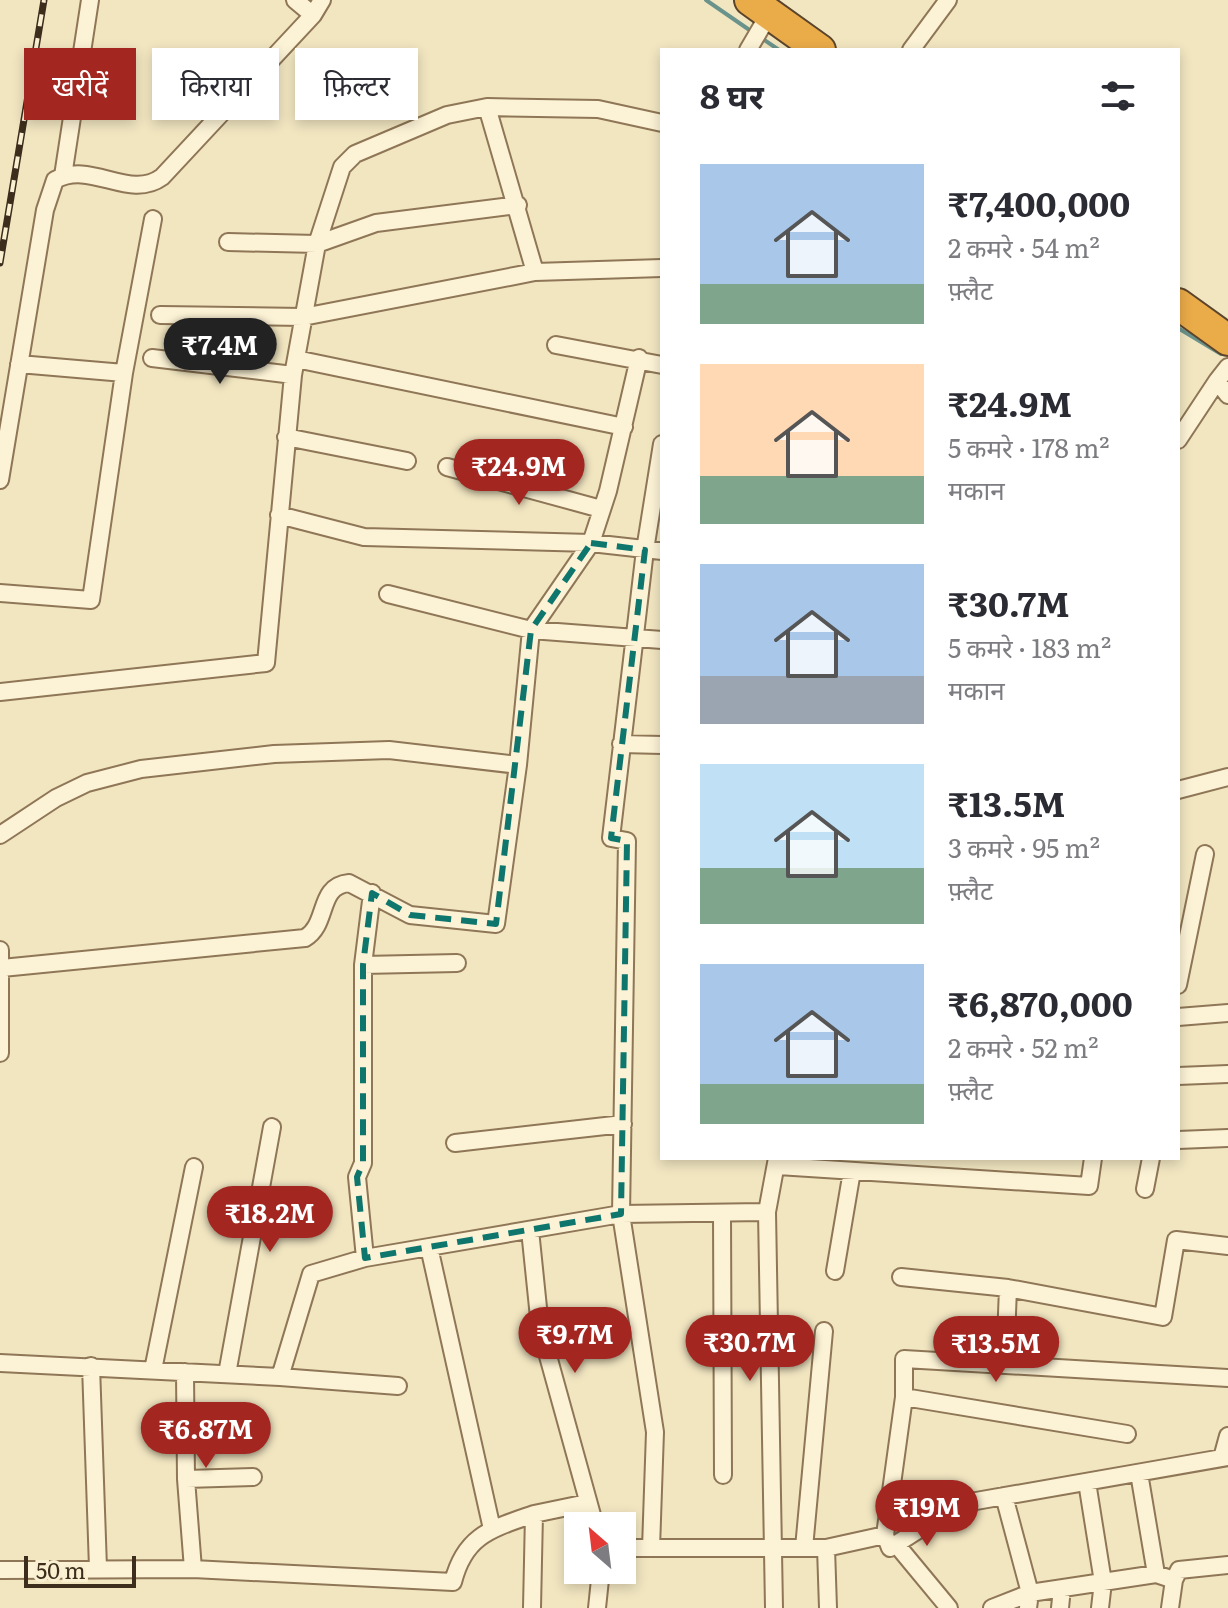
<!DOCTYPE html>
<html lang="hi">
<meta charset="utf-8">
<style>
body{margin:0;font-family:Literata,"Noto Sans Devanagari",serif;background:#f7f7f7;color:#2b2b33;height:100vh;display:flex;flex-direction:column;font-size:30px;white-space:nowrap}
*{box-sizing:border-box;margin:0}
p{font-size:26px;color:#7c7c81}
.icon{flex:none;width:44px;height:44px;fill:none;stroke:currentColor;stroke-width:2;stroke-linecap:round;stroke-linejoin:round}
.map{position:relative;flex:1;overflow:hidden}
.drawer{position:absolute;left:660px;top:48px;width:520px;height:1112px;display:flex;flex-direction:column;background:#fff;border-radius:0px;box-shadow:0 4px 12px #0003}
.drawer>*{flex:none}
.banner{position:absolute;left:24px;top:48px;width:516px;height:72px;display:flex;gap:16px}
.needle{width:52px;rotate:332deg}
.tools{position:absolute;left:564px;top:1512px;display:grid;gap:16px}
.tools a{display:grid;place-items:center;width:72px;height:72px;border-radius:0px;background:#fff;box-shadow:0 4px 12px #0003;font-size:40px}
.scale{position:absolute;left:24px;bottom:20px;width:112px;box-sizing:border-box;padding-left:8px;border:4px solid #3c2d1c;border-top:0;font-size:22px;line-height:28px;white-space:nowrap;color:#3c2d1c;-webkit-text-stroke:6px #f9efd1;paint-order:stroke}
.price{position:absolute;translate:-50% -68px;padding:0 18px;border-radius:28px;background:#a32620;color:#fff;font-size:26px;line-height:52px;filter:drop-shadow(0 2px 4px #0008)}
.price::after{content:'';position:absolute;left:50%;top:48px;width:24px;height:18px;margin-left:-12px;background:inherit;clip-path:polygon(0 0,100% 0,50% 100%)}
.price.selected{background:#222;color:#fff}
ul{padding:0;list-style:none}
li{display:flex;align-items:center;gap:24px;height:200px;padding:0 40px}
li span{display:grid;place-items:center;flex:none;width:224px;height:160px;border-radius:0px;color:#555}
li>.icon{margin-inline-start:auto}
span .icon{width:96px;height:96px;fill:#fffc;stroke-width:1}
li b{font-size:34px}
h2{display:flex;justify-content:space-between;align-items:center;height:96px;padding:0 40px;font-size:34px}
.tag{padding:0 28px;border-radius:0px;background:#fff;box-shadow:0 4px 12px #0003;font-size:28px;line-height:72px}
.tag.selected{background:#a32620;color:#fff}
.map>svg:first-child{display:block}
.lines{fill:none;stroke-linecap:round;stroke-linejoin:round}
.stream{stroke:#6a938b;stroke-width:4}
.street-casing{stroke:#8e7656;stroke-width:20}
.highway-casing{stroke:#5b442b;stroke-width:34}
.street{stroke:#fcf2d5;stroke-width:16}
.highway{stroke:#eaab49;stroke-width:30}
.rail-casing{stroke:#3c2d1c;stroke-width:7}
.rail{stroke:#f9efd1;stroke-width:4;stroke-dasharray:12;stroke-linecap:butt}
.marked{fill:none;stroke:#0f766e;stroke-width:6;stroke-dasharray:16 10;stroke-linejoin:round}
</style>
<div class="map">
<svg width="1228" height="1608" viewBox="0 0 1228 1608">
<rect width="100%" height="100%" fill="#f2e6c1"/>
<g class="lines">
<path class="stream" d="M706 0 748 29
M760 37 779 50
M1178 328 1221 354"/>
<g class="street-casing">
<path id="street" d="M295 0 313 15
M748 50 772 9
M911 50 948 0
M63 176 90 0
M228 242 317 244 376 223 518 205
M535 272 662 268
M160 315 303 317 535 272 487 107
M556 345 662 365
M152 358 293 375
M296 359 624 427
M19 364 124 373
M1228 367 1217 381 1228 395
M286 437 407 461
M1178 440 1217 381
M662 444 645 550 611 838 627 841 621 1214 767 1212
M447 467 601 509
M0 480 45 210 55 180C91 160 129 201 162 177L313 15 322 0
M279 515 364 537 591 543 662 551
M0 593 91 600 124 373 153 219
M388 594 531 630 662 640
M0 692 266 663 293 375 317 244 342 167 355 154 447 115 487 107 598 109 662 123
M621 744 662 745
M1178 790 1228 777
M0 835 56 798 87 783 141 769 274 754 389 750 518 765
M0 950V1053
M363 965 457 963
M2 968 305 938C329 924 317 886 349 883L410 915 496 924 518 765 531 630 591 543 608 491 639 358
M1178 985 1205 854
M1178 1017 1228 1013
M1178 1076 1228 1074
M1178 1140 1228 1138
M455 1143 623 1124
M778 1166 1089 1186 1093 1158
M1145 1189 1151 1158
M722 1213 723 1475
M530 1230 540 1327 595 1526
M429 1247 492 1529
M365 1258 357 1177 363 1163V965L372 893
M835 1271 852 1171
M901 1277 1008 1288
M0 1363 280 1377 311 1274 365 1258 621 1214 655 1432 651 1548
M1005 1365 1008 1288 1163 1317 1176 1240 1228 1246
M91 1366 98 1568
M153 1370 194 1167
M185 1372 186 1479 193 1569
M227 1374 272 1127
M280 1377 398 1386
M904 1397 1127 1434
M1222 1458 1228 1436
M1139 1473 1156 1574
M186 1479 253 1477
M1087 1482 1103 1582 1100 1608
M1004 1496 1030 1593 1028 1608
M885 1535 904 1397V1359L1228 1378
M896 1544 949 1608
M622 1548H826L885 1535 890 1548 959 1504 1228 1457
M804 1548 824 1331
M826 1548 828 1608
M0 1570 193 1569 453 1582C465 1535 491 1529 534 1514
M532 1608 534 1514 587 1503
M597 1608 601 1570
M774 1608 767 1212 777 1158
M992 1608 1030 1593 1156 1574 1174 1580 1179 1570 1228 1565
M1060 1608 1062 1588
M1170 1608 1174 1580"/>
</g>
<g class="highway-casing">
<path id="highway" d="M750 0 820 50
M1178 304 1228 340"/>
</g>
<use href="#street" class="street"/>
<use href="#highway" class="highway"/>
<g class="rail-casing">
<path id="rail" d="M0 263 44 0"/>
</g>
<use href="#rail" class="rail"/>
</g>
<path class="marked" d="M591 543 645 550 611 838 627 841 621 1214 365 1258 357 1177 363 1163V965L372 893 410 915 496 924 531 630Z"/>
</svg>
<div class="tools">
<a><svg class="needle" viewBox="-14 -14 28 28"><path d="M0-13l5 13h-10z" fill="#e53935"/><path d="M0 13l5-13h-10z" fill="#7c7c81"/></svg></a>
</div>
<div class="scale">50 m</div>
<b class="price selected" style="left:220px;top:386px">₹7.4M</b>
<b class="price" style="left:519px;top:507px">₹24.9M</b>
<b class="price" style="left:270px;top:1254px">₹18.2M</b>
<b class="price" style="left:575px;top:1375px">₹9.7M</b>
<b class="price" style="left:750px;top:1383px">₹30.7M</b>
<b class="price" style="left:996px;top:1384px">₹13.5M</b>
<b class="price" style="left:206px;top:1470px">₹6.87M</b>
<b class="price" style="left:927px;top:1548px">₹19M</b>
<div class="banner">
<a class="tag selected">खरीदें</a>
<a class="tag">किराया</a>
<a class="tag">फ़िल्टर</a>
</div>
<section class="drawer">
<h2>8 घर<svg class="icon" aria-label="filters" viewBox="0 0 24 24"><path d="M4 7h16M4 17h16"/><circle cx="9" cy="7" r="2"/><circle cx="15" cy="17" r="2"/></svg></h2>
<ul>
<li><span style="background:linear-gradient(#a9c7e8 75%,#7fa58c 0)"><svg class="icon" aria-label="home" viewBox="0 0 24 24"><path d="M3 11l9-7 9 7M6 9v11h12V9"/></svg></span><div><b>₹7,400,000</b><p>2 कमरे · 54 m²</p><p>फ़्लैट</p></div></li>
<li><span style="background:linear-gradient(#ffd9b3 70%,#7fa58c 0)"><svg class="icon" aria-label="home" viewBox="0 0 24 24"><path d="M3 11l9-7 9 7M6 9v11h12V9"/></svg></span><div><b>₹24.9M</b><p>5 कमरे · 178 m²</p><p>मकान</p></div></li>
<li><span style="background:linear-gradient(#a9c7e8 70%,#9aa5b1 0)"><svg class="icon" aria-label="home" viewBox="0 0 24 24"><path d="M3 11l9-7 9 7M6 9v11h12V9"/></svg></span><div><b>₹30.7M</b><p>5 कमरे · 183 m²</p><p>मकान</p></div></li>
<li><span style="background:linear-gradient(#bfe0f5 65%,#7fa58c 0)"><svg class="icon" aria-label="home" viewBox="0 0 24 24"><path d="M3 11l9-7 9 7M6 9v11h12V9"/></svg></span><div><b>₹13.5M</b><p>3 कमरे · 95 m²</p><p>फ़्लैट</p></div></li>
<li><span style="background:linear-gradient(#a9c7e8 75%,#7fa58c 0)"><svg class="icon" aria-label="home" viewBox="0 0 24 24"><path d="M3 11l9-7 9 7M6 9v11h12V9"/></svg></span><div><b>₹6,870,000</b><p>2 कमरे · 52 m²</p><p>फ़्लैट</p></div></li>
</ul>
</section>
</div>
